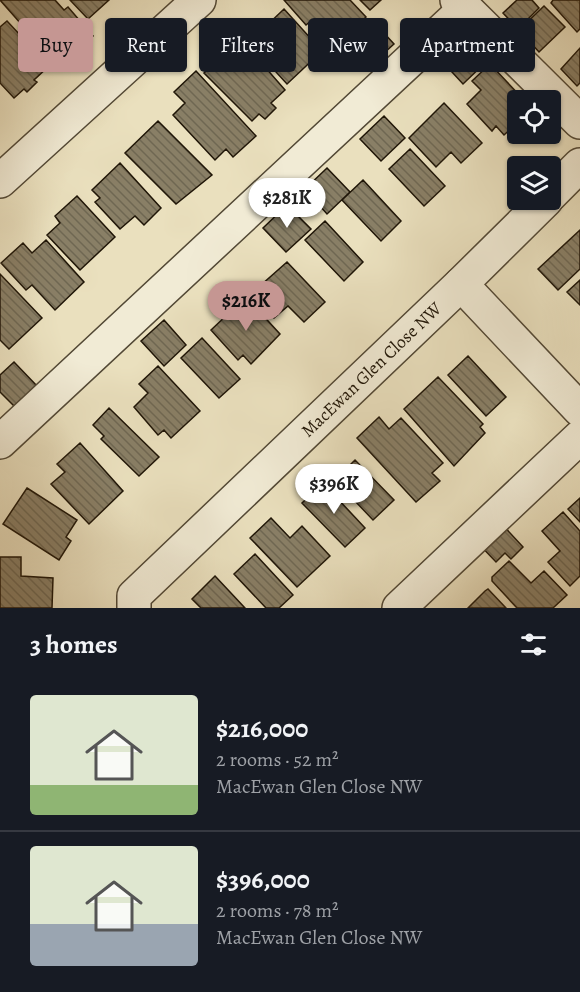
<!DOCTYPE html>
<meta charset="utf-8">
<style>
body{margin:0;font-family:Alegreya,serif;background:#242831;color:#f1f3f6;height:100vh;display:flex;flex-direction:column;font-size:22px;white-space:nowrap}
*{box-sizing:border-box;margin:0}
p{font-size:20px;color:#9ea1a6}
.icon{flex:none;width:33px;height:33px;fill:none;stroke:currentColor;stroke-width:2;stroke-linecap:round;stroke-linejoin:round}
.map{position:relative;height:608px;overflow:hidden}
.sheet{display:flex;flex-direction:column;background:#171b24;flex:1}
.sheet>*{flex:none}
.guide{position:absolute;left:18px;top:18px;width:544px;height:54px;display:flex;gap:12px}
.buttons{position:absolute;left:507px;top:90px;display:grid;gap:12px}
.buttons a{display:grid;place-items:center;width:54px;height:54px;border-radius:6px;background:#171b24;box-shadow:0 2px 4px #0004;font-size:30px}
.price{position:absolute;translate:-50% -51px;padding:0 14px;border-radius:21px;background:#fff;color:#222;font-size:20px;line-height:39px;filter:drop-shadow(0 2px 3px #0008)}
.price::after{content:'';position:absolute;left:50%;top:36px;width:18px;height:14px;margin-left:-9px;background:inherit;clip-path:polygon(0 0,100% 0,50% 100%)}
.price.current{background:#c59692;color:#111}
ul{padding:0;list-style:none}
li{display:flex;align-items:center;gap:18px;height:150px;padding:0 30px}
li+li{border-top:2px solid #363941}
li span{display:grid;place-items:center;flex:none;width:168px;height:120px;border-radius:6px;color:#555}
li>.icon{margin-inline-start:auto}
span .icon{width:72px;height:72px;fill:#fffc;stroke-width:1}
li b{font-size:26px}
h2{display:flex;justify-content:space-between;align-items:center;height:72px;padding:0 30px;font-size:26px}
.chip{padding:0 21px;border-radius:6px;background:#171b24;box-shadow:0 2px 4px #0004;font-size:21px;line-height:54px}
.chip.current{background:#c59692;color:#111}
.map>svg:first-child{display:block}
.building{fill:url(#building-back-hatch);stroke:#1f1507;stroke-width:1.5}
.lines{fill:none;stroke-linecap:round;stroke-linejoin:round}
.minor-casing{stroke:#524835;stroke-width:36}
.minor{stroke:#f1ebd5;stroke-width:33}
.labels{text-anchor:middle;stroke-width:4.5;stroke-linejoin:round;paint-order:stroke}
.street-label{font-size:18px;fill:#1f1507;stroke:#f1ebd5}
</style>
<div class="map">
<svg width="580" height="608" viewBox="0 0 580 608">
<defs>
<pattern id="building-back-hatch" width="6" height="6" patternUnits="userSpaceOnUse" patternTransform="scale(1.5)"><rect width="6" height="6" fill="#897f66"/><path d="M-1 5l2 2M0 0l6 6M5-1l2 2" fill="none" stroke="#6f6752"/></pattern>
</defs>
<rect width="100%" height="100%" fill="#eae0be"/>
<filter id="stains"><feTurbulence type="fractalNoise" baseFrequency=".00333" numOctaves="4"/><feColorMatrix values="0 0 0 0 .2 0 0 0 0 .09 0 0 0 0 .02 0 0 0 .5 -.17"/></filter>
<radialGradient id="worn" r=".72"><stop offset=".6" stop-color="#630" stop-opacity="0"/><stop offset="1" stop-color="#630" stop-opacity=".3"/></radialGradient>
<path class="building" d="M0 0H55L64 10 68 7 93 36 74 54 59 36 44 50Z
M70 0H109L88 19Z
M284 0H350L366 17 337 45 312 20 306 25Z
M360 0H381L370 10Z
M517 0H532L539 8 518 29 503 13Z
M553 0H580V29L577 32 551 3Z
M544 6 565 27 539 52 519 30Z
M284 9 322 51 287 84 254 48 267 35 262 30Z
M371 19 394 44 373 63 350 39Z
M7 21 49 66 34 80 37 82 27 92 24 89 14 98 0 83V27Z
M468 36 489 59 463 84 441 60Z
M580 48V83L577 86 561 69Z
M227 52 245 71 258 59 285 90 271 103 276 108 265 119 259 114 252 121 204 73Z
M490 64 524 100H518V122L504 135 496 126 492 131 467 104 481 90 472 81Z
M196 71 256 136 233 157 226 149 215 160 173 115 185 103 174 92Z
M444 103 482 143 461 163 451 152 436 167 409 138Z
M384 116 405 138 381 161 360 139Z
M158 121 212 175 176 204 125 153Z
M410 149 445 186 424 206 389 169Z
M120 163 161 208 144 225 135 216 120 229 95 202 100 198 92 190Z
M327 168 350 192 327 214 305 189Z
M363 180 401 221 381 241 342 200Z
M77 196 115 237 80 270 47 235 60 223 55 216Z
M287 205 311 229 286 252 263 228Z
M325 221 363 262 344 281 305 240Z
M580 230V269L558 290 538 269Z
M46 240 84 282 55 310 32 285 26 290 1 263 23 243 32 253Z
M287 262 325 302 304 322 288 306 274 318 251 294Z
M0 274 42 318 9 349 0 340Z
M580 280V305L567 292Z
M246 297 280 334 251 364 243 355 238 360 211 330Z
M164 320 186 345 164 366 141 341Z
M202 338 240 379 219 398 181 358Z
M468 356 506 397 486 416 448 375Z
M14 362 37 386 15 407 0 392V375Z
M158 366 200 411 171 438 164 430 158 435 134 407 148 393 139 384Z
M438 377 483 424 480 427 485 433 454 466 404 409Z
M109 408 159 457 139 476 101 439 104 436 93 425Z
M379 417 389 429 401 418 443 463 432 473 440 481 416 502 357 438Z
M80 443 123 491 89 524 51 484 65 472 57 464Z
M355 460 394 500 373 520 335 480Z
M323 483 365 528 345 547 302 503Z
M27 488 77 520 66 537 71 541 59 560 3 524Z
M580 498V522L568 509Z
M563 512 580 531V576L570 586 548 562 560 551 542 531Z
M271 518 290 538 302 526 330 556 297 587 250 538Z
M499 521 523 547 511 559 505 553 496 562 477 542Z
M255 554 293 595 279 608H266L234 574Z
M0 557H21V576L53 578 52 608H0Z
M509 561 531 583 544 571 567 595 553 608H517L492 581V577Z
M215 576 245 608H201L192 599Z
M488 589 506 608H468L485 591Z"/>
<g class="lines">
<g class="minor-casing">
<g id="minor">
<path d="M457 0 580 122"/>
<path d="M0 181 199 0"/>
<path d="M550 195 580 165"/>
<path d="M461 284 580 410"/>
<path d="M0 442 465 9"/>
<path id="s1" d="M134 608V596L461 284 546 200"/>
<path d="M399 608 580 437"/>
</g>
</g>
<use href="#minor" class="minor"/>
</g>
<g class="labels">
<g class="street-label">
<text dy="6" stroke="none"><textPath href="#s1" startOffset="340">MacEwan Glen Close NW</textPath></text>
</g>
</g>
<rect width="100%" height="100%" filter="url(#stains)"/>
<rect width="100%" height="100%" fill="url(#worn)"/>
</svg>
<div class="buttons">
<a><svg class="icon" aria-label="locate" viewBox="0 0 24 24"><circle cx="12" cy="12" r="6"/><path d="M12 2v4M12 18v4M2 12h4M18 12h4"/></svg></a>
<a><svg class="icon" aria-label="layers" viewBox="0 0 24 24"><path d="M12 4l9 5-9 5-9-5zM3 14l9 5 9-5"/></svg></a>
</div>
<b class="price" style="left:287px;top:229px">$281K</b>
<b class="price current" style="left:246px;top:332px">$216K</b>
<b class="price" style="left:334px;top:515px">$396K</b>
<div class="guide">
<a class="chip current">Buy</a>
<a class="chip">Rent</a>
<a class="chip">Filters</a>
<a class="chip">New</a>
<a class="chip">Apartment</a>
</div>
</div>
<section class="sheet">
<h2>3 homes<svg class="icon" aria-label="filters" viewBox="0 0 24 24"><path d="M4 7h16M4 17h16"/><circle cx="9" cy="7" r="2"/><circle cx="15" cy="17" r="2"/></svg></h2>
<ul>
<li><span style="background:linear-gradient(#dfe7d0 75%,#8fb573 0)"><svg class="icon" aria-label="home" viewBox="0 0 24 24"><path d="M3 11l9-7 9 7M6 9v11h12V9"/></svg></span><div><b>$216,000</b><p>2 rooms · 52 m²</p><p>MacEwan Glen Close NW</p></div></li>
<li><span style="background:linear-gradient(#dfe7d0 65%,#9aa5b1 0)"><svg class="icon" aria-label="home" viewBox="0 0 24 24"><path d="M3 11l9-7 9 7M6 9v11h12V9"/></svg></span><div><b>$396,000</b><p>2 rooms · 78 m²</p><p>MacEwan Glen Close NW</p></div></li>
</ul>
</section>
